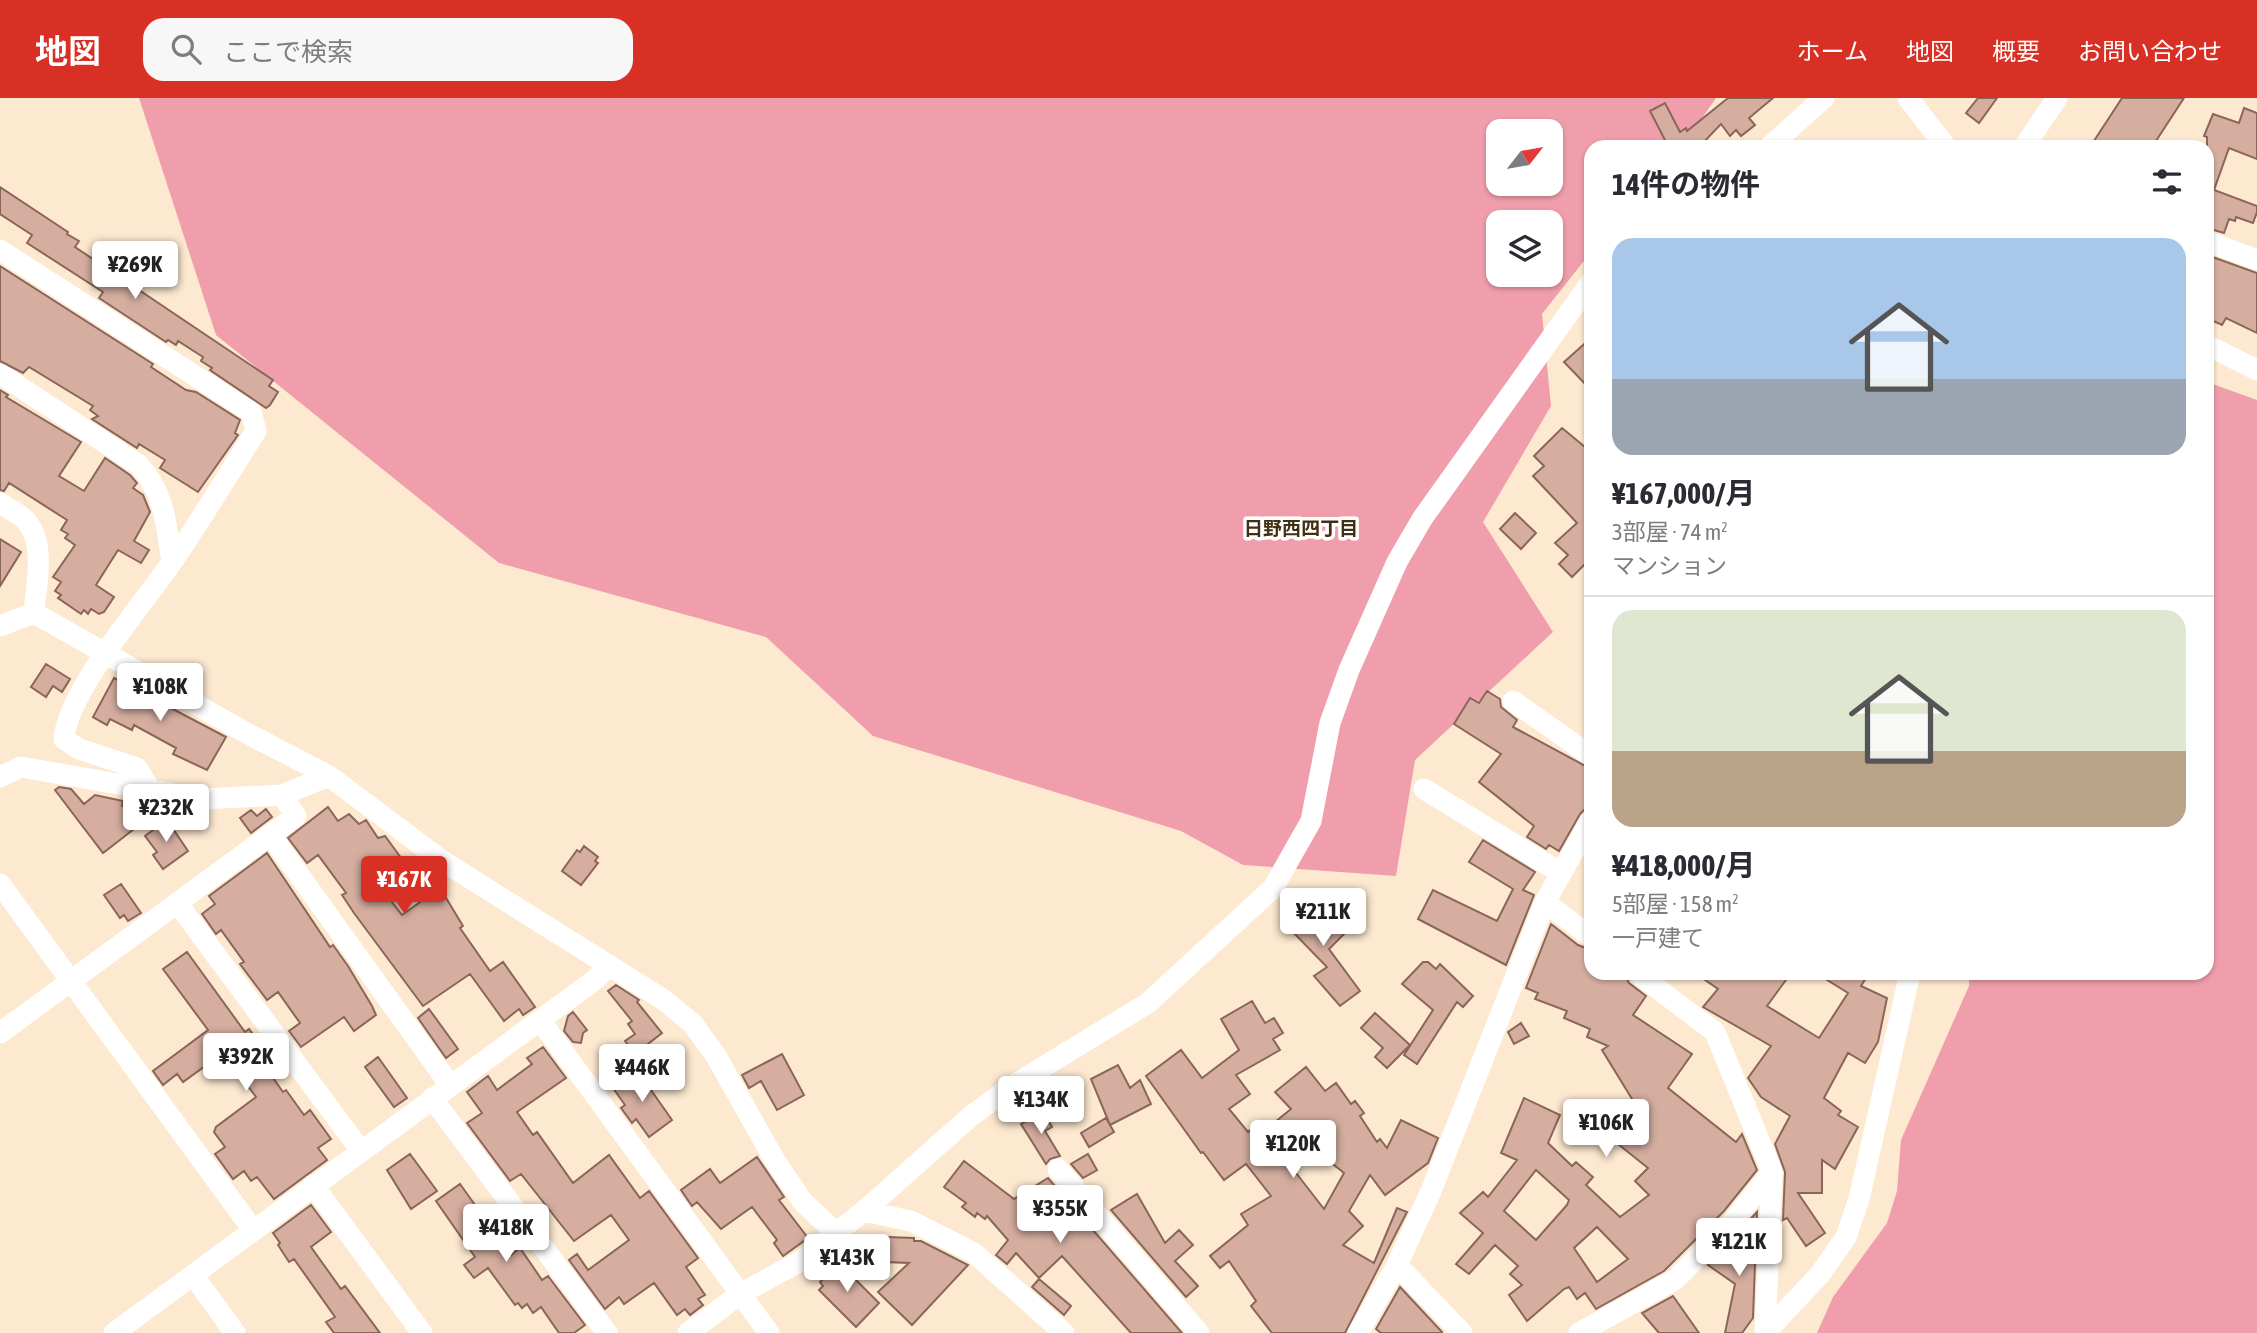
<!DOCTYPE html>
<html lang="ja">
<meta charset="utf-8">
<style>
body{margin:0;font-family:"Asap Condensed","Noto Sans JP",sans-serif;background:#f7f7f7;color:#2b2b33;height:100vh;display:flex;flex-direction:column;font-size:26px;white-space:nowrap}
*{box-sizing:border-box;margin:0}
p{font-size:23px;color:#7c7c81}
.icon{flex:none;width:38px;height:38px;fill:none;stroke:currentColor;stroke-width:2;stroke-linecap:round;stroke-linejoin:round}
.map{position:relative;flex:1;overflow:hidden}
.details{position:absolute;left:1584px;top:42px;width:630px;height:840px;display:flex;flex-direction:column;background:#fff;border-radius:21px;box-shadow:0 2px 5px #0004}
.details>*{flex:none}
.needle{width:46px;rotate:59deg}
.buttons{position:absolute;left:1486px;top:21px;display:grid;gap:14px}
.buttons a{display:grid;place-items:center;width:77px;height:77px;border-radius:14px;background:#fff;box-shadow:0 2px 5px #0004;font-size:35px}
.price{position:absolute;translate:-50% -60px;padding:0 16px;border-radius:7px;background:#fff;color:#222;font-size:23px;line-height:46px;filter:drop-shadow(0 2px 4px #0008)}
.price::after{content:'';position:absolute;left:50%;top:42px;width:21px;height:16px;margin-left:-10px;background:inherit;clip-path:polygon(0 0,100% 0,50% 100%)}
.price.selected{background:#d93025;color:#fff}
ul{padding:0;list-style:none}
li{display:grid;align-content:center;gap:14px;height:371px;padding:0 28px}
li+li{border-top:2px solid #e1e1e2}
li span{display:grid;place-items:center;height:217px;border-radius:21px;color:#555}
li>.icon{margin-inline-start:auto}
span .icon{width:126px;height:126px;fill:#fffc;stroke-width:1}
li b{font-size:30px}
h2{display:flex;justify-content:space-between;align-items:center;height:84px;padding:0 28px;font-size:30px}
header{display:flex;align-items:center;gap:42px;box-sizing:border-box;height:98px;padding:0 35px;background:#d93025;color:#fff}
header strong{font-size:33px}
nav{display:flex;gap:38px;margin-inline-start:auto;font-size:24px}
.search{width:490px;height:63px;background:#f7f7f7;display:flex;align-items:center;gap:18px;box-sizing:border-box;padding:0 24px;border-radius:21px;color:#7c7c81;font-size:26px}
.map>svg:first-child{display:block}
.green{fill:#f19eac;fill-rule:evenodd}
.building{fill:#d5aea0;stroke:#8a665a;stroke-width:2;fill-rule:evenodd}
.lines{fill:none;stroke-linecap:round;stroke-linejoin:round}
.minor{stroke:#fff;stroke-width:21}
.labels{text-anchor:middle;stroke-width:7;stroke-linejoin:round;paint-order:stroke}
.neighbourhood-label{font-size:19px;font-weight:bold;fill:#422f14;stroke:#fff}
</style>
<header>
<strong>地図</strong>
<div class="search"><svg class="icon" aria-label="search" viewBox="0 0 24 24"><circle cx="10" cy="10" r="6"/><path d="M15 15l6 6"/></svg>ここで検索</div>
<nav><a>ホーム</a><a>地図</a><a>概要</a><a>お問い合わせ</a></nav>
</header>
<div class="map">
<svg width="2257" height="1235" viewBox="0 0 2257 1235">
<rect width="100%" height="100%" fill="#fde9d0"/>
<path class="green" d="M139 0H1716L1682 49H1591V154L1542 216 1551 308 1483 424 1553 534 1415 662 1396 778 1243 767 1181 733 873 638 766 539 499 465 216 237ZM1498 33H1550V86H1498ZM1498 124H1550V177H1498Z
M2207 284 2257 302V1235H1817L1833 1199 1887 1125 1897 1093 1901 1042 1969 888V875H2207Z"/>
<path class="building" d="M1728 0H1773L1749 20 1755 27 1741 38 1736 32 1730 38 1721 26 1699 49H1659L1666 44 1650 13 1665 5 1680 34 1686 30 1687 33Z
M1978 0H1997L1979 25 1966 15Z
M2122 0H2184L2152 49H2090Z
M2244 10 2257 15V61L2229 50 2214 92 2257 108V114L2253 125 2236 119 2235 123 2229 121 2224 135 2207 130V39L2204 38 2213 16 2239 25Z
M0 89 68 134 67 136 79 143 75 149 273 282 269 288 278 294 270 307 266 310 210 272 212 270 201 263 203 259 178 243 176 247 168 242 166 244 99 200 103 194 27 145 32 137 0 116Z
M2207 157 2257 175V235L2226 220 2222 227 2207 220Z
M0 168 153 266 151 269 186 292 196 294 240 322 235 335 238 337 198 394 160 370 165 362 139 346 137 350 92 321 98 318 90 312 93 308 29 269 23 275 0 263Z
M1591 240V292L1564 264Z
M0 292 8 297 6 299 81 344 59 378 84 393 105 360 130 377 137 385 133 390 143 397 150 414 134 443 149 452 141 465 118 452 96 487 114 499 104 514 99 516 91 511 88 516 84 512 81 516 58 500 61 497 55 493 61 484 53 479 75 447 65 440 68 436 61 432 67 422 9 385 4 393 0 392Z
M1562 330 1591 354V460L1572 479 1559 466 1568 457 1555 445 1577 425 1533 378 1544 368 1534 358Z
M1515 415 1536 435 1521 451 1500 431Z
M0 441 21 454 0 488Z
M46 566 70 581 62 594 53 588 46 599 31 589Z
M114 580 226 639 207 672 173 656 176 650 134 627 132 632 110 621 107 627 93 619Z
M1487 593 1500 601 1501 609 1517 622 1513 629 1591 671V705L1580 716 1559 753 1549 747 1546 751 1527 739 1534 728 1479 684 1501 656 1454 626 1470 600 1479 605Z
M59 689 71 691 84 706 95 697 123 703 122 708 141 712 138 728 103 755 55 692Z
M328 709 338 723 349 716 359 726 366 722 378 740 385 738 404 764 378 786 402 817 440 790 463 828 460 830 490 873 503 864 535 909 523 917 519 911 504 923 470 876 423 908 354 815 342 797 346 795 318 757 307 765 288 740Z
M266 711 272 719 251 735 240 720 251 712 257 718Z
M167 722 188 753 163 771 153 757 157 754 145 738Z
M1483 742 1535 774 1523 792 1534 797 1506 867 1418 821 1433 792 1497 823 1513 791 1469 764Z
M584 748 598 759 595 763 598 765 581 787 562 773 577 752 580 754Z
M267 755 330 849 333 847 348 868 372 908 376 917 354 933 344 919 301 949 289 933 300 925 278 894 267 902 240 866 244 864 221 832 216 836 202 816 215 806 209 798Z
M121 786 141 815 128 823 124 817 120 820 104 797Z
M1309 798 1345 835 1329 851 1360 893 1340 908 1314 878 1327 869 1286 827 1293 820 1290 816Z
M1551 826 1578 847 1591 852V875H1624L1629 885 1646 898 1633 917 1692 956 1668 990 1736 1044 1742 1036 1757 1072 1724 1113 1664 1173 1596 1211 1585 1195 1577 1201 1569 1189 1564 1191 1527 1223 1509 1197 1522 1187 1510 1176 1518 1168 1495 1147 1469 1176 1456 1166 1483 1135 1460 1115 1483 1094 1488 1099 1517 1062 1501 1055 1524 1000 1560 1017 1548 1045 1572 1068 1576 1064 1593 1079 1586 1087 1620 1119 1649 1097 1635 1083 1648 1070 1618 1046 1640 1014 1602 952 1608 948 1587 939 1590 931 1564 920 1567 913 1535 901 1538 895 1526 890ZM1536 1072 1569 1102 1567 1107 1536 1142 1504 1113ZM1597 1129 1628 1161 1597 1184 1574 1150Z
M187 854 245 934 249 931 274 964 266 970 283 994 286 992 304 1017 310 1012 331 1041 318 1050 327 1062 274 1101 257 1079 251 1083 244 1073 233 1081 215 1056 225 1049 214 1034 216 1029 256 999 226 959 218 965 215 961 183 984 177 976 163 987 153 973 208 932 163 871Z
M1423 864H1428L1436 871 1440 866 1473 898 1463 909 1457 904 1417 966 1404 957 1433 912 1402 886Z
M1695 875H1791L1767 908 1819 940 1848 895 1816 875H1869L1861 888 1887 900 1878 944 1865 965 1848 955 1824 1000 1841 1013 1838 1017 1858 1029 1835 1071 1822 1062V1095H1798L1825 1135 1806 1148 1787 1120 1783 1122 1785 1074 1775 1046 1790 1018 1761 999 1748 980 1771 948 1703 909 1718 891Z
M616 887 639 902 637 904 662 935 635 956 625 943 635 936 628 926 632 923 608 893Z
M1252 903 1265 925 1274 920 1283 935 1273 941 1280 952 1236 977 1250 996 1229 1011 1248 1034 1258 1026 1264 1033 1291 1011 1275 994 1306 969 1325 993 1336 985 1351 1006 1355 1003 1364 1015 1360 1018 1377 1044 1380 1041 1387 1050 1401 1022 1438 1040 1428 1065 1385 1097 1370 1077 1349 1113 1363 1128 1343 1147 1374 1165 1397 1110 1407 1114 1345 1235H1272L1251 1208 1256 1203 1229 1163 1220 1170 1210 1158 1248 1127 1241 1116 1271 1098 1246 1066 1224 1082 1203 1054 1201 1055 1146 978 1181 952 1202 980 1239 952 1221 921ZM1315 1052 1344 1075 1324 1111 1293 1071Z
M429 911 458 951 446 960 418 920Z
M573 914 587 932 583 935 581 945 573 944 564 933 568 918Z
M1375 915 1410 947 1387 970 1375 959 1383 950 1361 930Z
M1521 925 1529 938 1514 946 1508 934Z
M543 949 566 980 517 1014 533 1037 537 1034 573 1085 609 1057 640 1100 649 1093 698 1160 686 1169 705 1197 698 1201 703 1207 690 1217 685 1211 677 1217 654 1185 624 1206 619 1199 605 1211 569 1162 577 1156 588 1172 629 1142 611 1117 574 1143 521 1076 510 1083 467 1025 482 1015 467 994 488 978 497 992 532 966 527 960Z
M782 956 804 997 777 1012 761 983 749 990 742 977Z
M378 959 407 1000 394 1009 365 969Z
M1118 967 1130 990 1140 982 1151 1006 1110 1027 1091 981Z
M637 972 672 1022 649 1039 636 1021 632 1025 621 1010 625 1007 613 990Z
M1043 1014 1052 1029 1045 1033 1060 1058 1050 1061 1046 1066 1021 1026Z
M1106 1020 1114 1034 1089 1049 1081 1035Z
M410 1056 437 1093 411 1111 387 1072Z
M1088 1056 1097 1072 1083 1080 1071 1066Z
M757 1059 784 1099 779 1102 808 1140 783 1158 774 1145 777 1142 752 1109 721 1131 697 1104 692 1108 681 1092 710 1071 720 1085Z
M964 1063 1014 1101 1048 1080 1182 1235H1131L1062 1158 1039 1180 1016 1155 1007 1166 996 1157 1008 1142 987 1118 985 1121 977 1115 975 1119 962 1109 966 1105 944 1089Z
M460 1086 511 1157 520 1150 542 1182 548 1178 585 1227 574 1235H559L541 1209 533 1215 527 1206 522 1210 518 1205 515 1207 488 1170 474 1180 464 1167 475 1159 436 1103Z
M1137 1096 1165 1145 1179 1132 1193 1147 1175 1163 1198 1188 1186 1199 1111 1112Z
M311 1107 331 1134 311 1149 341 1191 345 1188 380 1235H334L326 1224 335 1219 294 1161 289 1164 278 1147 280 1145 273 1135Z
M1757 1114 1756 1144 1719 1158 1755 1165 1753 1220 1742 1235H1725L1735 1186 1708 1167Z
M859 1138 914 1140V1143H921L968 1167 912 1227 878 1194 909 1165 859 1163Z
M836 1162 879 1205 856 1229 819 1192 823 1188 820 1184 826 1178 823 1175Z
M1039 1181 1071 1208 1064 1217 1032 1189Z
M1400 1189 1442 1234 1441 1235H1381L1376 1231Z
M1673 1198 1699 1235H1659L1642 1215Z"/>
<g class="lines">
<path class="minor" d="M1908 0 1946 49
M1769 49 1824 0
M2024 49 2057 0
M2207 143 2257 162
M0 152 251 314 256 333C228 377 201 422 172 464 143 506 67 594 64 641L79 651 137 670 151 693
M2207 247 2257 272
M0 276 139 367C165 396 166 426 172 464
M0 405C8 411 21 416 27 424 46 447 36 487 34 515
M0 528 34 515 241 632 329 678 441 762 664 902 693 926 716 958 774 1061 803 1104 836 1135
M1513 603 1591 658
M0 679 21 669 203 701 282 697 329 678
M1424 691 1561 775
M271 738 450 987
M0 786 253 1132
M1545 804 1591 839
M178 806 361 1053
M1637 875 1715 934 1772 1074 1765 1235
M540 922 769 1235
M0 935 296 718 282 697
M432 1000 607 1235
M1058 1071 1199 1235
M313 1087 422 1235
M864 1113 971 1018 1012 988 1148 905 1273 790 1311 723 1330 625 1349 572 1397 464 1422 421 1591 184
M1397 1167 1462 1235
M193 1177 235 1235
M114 1235 596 881 609 867
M688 1235 740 1196 799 1164 864 1113 911 1123 974 1155 1064 1235
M1358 1235 1397 1167 1431 1093 1545 804 1591 722
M1579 1235 1676 1181 1734 1122 1772 1074
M1765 1235 1821 1175 1846 1139 1859 1101 1910 875"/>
</g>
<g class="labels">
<g class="neighbourhood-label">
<text x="1301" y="437">日野西四丁目</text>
</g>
</g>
</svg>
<div class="buttons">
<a><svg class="needle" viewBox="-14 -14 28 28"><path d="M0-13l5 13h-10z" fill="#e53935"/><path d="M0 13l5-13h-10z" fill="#7c7c81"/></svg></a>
<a><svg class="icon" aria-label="layers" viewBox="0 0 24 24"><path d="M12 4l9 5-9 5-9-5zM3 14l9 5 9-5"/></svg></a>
</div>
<b class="price" style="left:135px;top:203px">¥269K</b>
<b class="price" style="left:160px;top:625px">¥108K</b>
<b class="price" style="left:166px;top:746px">¥232K</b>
<b class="price selected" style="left:404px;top:818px">¥167K</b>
<b class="price" style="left:1323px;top:850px">¥211K</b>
<b class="price" style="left:246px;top:995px">¥392K</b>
<b class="price" style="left:642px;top:1006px">¥446K</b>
<b class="price" style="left:1041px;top:1038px">¥134K</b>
<b class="price" style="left:1606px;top:1061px">¥106K</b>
<b class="price" style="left:1293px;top:1082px">¥120K</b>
<b class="price" style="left:1060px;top:1147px">¥355K</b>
<b class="price" style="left:506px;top:1166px">¥418K</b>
<b class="price" style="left:1739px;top:1180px">¥121K</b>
<b class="price" style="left:847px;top:1196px">¥143K</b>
<section class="details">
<h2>14件の物件<svg class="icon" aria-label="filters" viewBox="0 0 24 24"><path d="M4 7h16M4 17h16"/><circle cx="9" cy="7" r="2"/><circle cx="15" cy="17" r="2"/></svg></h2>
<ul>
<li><span style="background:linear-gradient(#a9c7e8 65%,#9aa5b1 0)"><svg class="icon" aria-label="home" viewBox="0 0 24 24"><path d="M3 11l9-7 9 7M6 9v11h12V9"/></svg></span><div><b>¥167,000/月</b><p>3部屋 · 74 m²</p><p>マンション</p></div></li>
<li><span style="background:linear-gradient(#dfe7d0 65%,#b9a48a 0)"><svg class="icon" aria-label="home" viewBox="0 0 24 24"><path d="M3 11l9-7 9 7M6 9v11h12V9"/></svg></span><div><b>¥418,000/月</b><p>5部屋 · 158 m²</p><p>一戸建て</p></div></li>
</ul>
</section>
</div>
